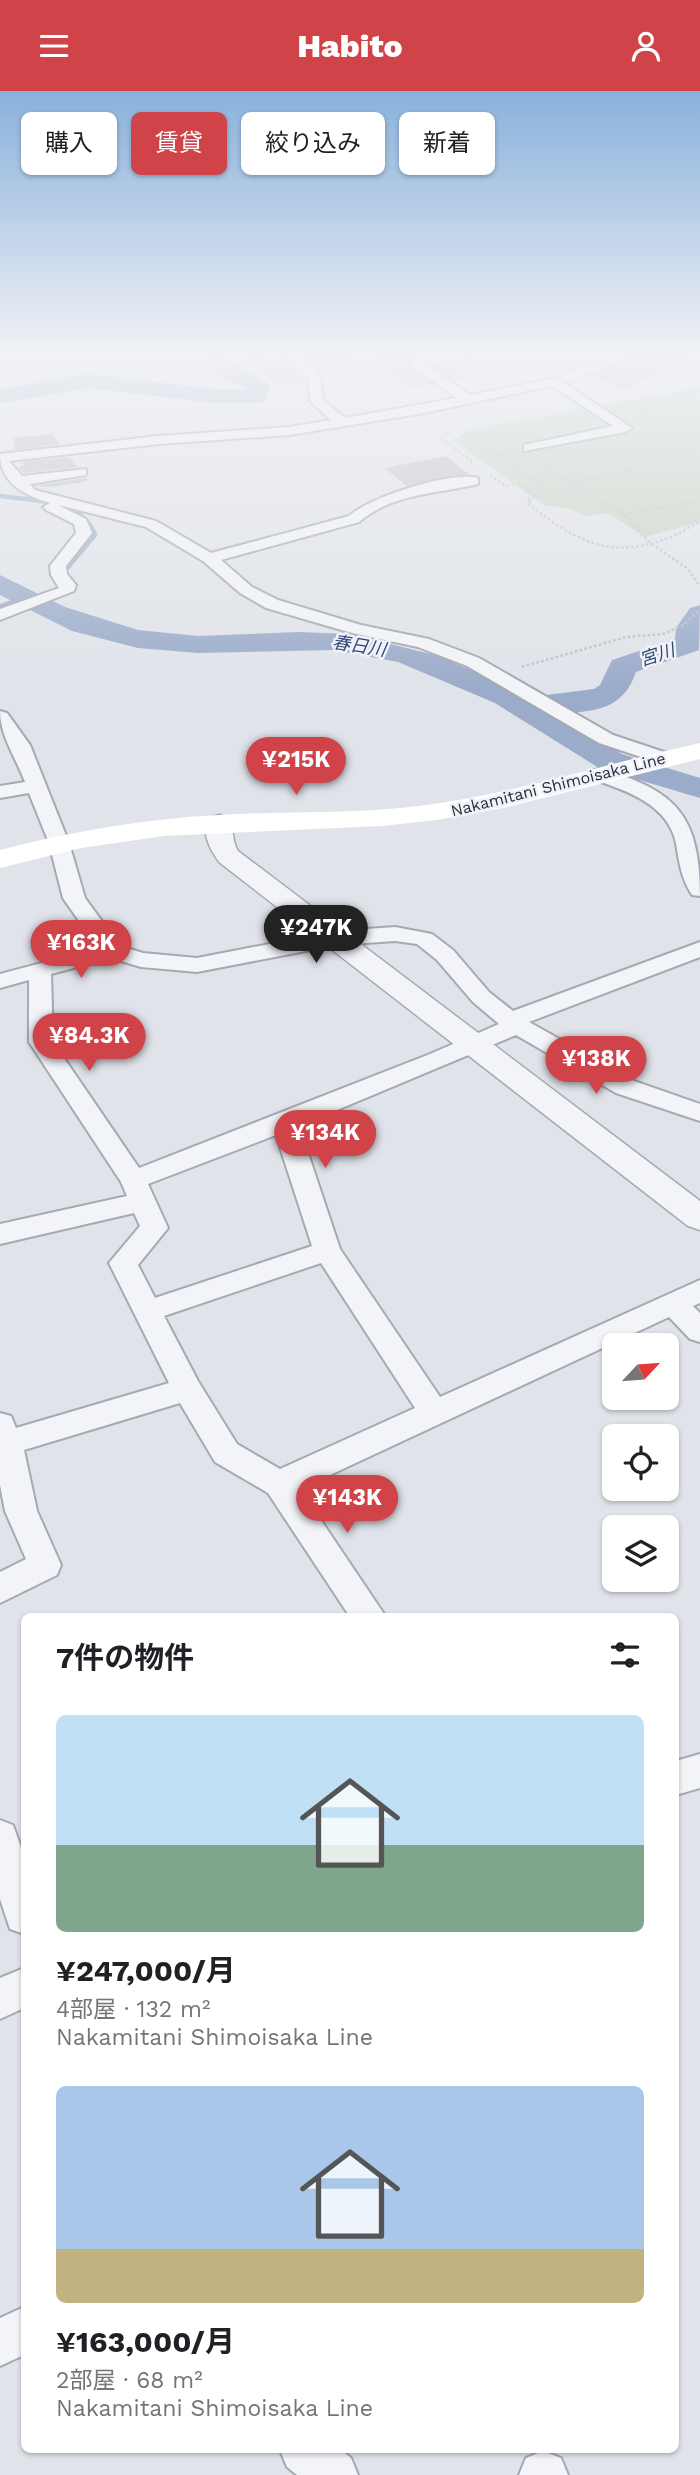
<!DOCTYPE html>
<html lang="ja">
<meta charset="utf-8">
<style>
body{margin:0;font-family:"Work Sans","Noto Sans JP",sans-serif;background:#f6f6f6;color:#202124;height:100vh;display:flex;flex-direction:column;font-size:26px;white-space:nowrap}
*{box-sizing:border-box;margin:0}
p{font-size:23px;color:#757577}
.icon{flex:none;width:38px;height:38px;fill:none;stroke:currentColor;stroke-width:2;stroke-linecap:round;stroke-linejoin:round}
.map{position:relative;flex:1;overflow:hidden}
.panel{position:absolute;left:21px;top:1522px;width:658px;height:840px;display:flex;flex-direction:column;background:#fff;border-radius:10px;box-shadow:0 2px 5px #0004}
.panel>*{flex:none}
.banner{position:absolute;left:21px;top:21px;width:658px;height:63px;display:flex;gap:14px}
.needle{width:46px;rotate:64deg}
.buttons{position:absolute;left:602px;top:1242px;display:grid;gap:14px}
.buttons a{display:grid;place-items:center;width:77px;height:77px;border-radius:10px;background:#fff;box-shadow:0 2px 5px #0004;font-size:35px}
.price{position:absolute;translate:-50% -60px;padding:0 16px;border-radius:24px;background:#d04349;color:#fff;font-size:23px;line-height:46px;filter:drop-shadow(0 2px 4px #0008)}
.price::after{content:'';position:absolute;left:50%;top:42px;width:21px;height:16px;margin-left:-10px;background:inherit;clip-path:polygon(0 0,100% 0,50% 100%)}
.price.current{background:#222;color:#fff}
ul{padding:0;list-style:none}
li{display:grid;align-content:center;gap:14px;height:371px;padding:0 35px}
li span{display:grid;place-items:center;height:217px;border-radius:10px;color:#555}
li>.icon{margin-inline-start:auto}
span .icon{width:126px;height:126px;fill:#fffc;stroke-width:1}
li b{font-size:30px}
h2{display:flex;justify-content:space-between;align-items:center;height:84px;padding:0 35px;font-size:30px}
.tag{padding:0 24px;border-radius:10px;background:#fff;box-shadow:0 2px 5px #0004;font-size:24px;line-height:63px}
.tag.current{background:#d04349;color:#fff}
header{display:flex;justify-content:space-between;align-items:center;height:91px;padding:0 35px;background:#d04349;color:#fff;font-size:32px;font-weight:800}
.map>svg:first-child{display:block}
.green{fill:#c4d3c1}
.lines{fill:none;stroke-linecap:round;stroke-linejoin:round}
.stream-far1{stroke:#9bacca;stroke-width:4.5}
.stream{stroke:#9bacca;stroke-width:5}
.river{fill:#9bacca;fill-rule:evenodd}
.building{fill:#babec9}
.minor-casing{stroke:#a5a9b3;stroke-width:4}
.tertiary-casing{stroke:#a5a9b3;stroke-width:3}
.path{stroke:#bec1c8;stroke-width:2.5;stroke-dasharray:2.5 2.5;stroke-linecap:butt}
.minor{fill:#f3f4f8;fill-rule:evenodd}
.tertiary{fill:#f3f4f8;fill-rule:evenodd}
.secondary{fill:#fff;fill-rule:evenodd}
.labels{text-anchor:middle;stroke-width:5;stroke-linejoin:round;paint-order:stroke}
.far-street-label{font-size:16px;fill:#282f41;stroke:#f0f2f7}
.far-water-label{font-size:18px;font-style:italic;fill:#324976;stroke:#f0f2f7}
</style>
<header><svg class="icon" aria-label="menu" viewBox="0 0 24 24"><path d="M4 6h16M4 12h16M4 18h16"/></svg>Habito<svg class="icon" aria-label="person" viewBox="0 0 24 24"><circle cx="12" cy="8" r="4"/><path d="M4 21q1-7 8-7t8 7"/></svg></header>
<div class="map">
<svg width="700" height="2384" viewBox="0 0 700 2384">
<rect width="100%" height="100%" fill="#e0e3e9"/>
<path class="green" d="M700 296V431L644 446 609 422 585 425 572 418 544 414 453 349 469 339Z"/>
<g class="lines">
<path class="stream-far1" d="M0 405C33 410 82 407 95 444L68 476"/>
<path class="stream" d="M0 516 23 507"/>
<path class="river" d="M202 265H224L267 292 270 297 264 310 256 312H214L88 297 0 312V298L88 283 214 298H246L217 282Z
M0 484 65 516 138 539 198 545 298 541 350 543 439 565 531 606 594 598 600 594 612 569 675 548 676 537 690 517 700 514 699 559 636 581C623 619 595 620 559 623L622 663 700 687V707L599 677 495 612 398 571 333 559 198 562 138 557 72 540 0 504Z"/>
</g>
<path class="building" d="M239 265 283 267 306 291 280 295Z
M302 265H355L356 278 321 283Z
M367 265H414L407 272 433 293 412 296Z
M466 265H477L478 276 455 280 467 287 454 289 433 275 458 272Z
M637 265H692L623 299 591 284Z
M52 343 60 353 15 359 13 347Z
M446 365 470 384 449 385 407 395 384 377Z
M70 366 78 376 23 382 18 376 24 375 22 371Z
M86 387 89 389 83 391 53 396 35 395Z"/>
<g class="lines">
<g class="minor-casing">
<path id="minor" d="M285 265H298L320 286 323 309 345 327 457 307 411 274 409 271 415 267 464 265 458 269 426 273 470 304 551 288 615 265H632L564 292 632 337 625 341 524 360V354L613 335 552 295 419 323 289 344 158 353 9 370 22 385 86 378V384L30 393 35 399 156 430 211 462 349 425C370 406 451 380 478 387V393C437 403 393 402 359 431L221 469 252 496 278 509 361 534 429 548 479 567 613 644 670 663 673 667 670 671H656L599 652 467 575 418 556 352 542 266 517 240 502 203 470 146 436 58 414 86 428 92 442 66 475 67 483 76 494 74 500 0 529V518L59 497 51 484 50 475 76 442 74 433 46 419 43 416 50 412C25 405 0 392 0 363L158 345 289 336 331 329 310 310 308 287Z
M0 620 7 622 30 654 69 752 85 807 120 855 143 862 197 867 337 840 395 836 432 843 453 859 489 901 513 920 700 851V866L529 931 634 990 700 1013V1030L616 1002 516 944 299 1035 340 1158 440 1306 700 1189V1212L693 1215 700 1222V1251L690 1248 669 1226 300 1398 386 1526H350L268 1402 215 1371 180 1312 24 1359 37 1420 61 1474 57 1484 0 1512V1481L26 1468 5 1420 0 1394V1322L11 1325 16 1337 169 1292 109 1172 140 1135 134 1122 0 1153V1133L127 1105 121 1091 29 951V889L0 897V883L98 857 63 807 49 752 29 702 0 707V695L25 691C16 667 0 645 0 620ZM395 850 417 853 437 869 473 911 499 933 430 963 139 1077 53 951 51 883 111 867 141 876 197 881 337 854ZM276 1044 312 1155 155 1207 138 1174 168 1137 148 1093ZM321 1172 415 1317 280 1378 237 1353 198 1290 164 1225Z
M599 678C677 698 700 726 700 805L692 804C681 787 679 771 676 752 668 713 625 699 592 688L589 684 592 680Z
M700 1663V1697L676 1704V1670Z
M0 1729 13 1734 24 1765V1843L10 1838 0 1808Z
M24 1877V1917L0 1928V1887Z
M24 2216V2264L0 2275V2227Z
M280 2359H341L351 2367 358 2384H297L287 2376Z
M543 2360 561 2367 568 2384H519L526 2367Z"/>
</g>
<g class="tertiary-casing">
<path id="tertiary" d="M219 724 228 727C235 737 231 749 238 760L700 1110V1139L688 1135 219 771C210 758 200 741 210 727Z"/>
</g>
<path class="path" d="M636 323 668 314 700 311
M451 341 440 346 474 372
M514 360 499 363 557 406
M536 370 624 424 700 409
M490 384 505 395 517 393 536 406 527 408 532 411 527 412C574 448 609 471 671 446 682 442 689 435 700 431
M568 392 636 378
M624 424 650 452 687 477 700 495
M522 576 626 546 663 543 683 534 700 519"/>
<use href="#minor" class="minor"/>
<use href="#tertiary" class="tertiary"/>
<path class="secondary" d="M700 652V668L503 717 437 729 382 735 164 745 81 757 0 777V759C72 740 145 728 219 724 283 720 347 723 410 716 509 705 603 673 700 652Z"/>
</g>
<linearGradient id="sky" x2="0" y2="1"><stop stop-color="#89b1dc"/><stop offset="0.44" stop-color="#f1f2f5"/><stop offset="1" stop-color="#f1f2f5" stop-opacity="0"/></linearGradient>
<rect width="700" height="598" fill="url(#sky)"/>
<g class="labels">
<g class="far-street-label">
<text transform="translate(558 693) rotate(-14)" y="6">Nakamitani Shimoisaka Line</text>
</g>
<g class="far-water-label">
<text transform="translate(359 555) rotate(9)" y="6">春日川</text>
<text transform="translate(657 564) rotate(-18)" y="6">宮川</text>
</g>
</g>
</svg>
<div class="buttons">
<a><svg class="needle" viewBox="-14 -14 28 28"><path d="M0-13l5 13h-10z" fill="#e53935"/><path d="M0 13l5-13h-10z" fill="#757577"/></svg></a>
<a><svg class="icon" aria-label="locate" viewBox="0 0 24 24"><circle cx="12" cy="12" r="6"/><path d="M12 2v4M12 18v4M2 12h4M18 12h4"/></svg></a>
<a><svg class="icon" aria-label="layers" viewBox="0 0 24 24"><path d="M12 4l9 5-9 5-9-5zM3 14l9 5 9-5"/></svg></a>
</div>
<b class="price" style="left:296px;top:706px">¥215K</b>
<b class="price current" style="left:316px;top:874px">¥247K</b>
<b class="price" style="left:81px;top:889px">¥163K</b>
<b class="price" style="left:89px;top:982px">¥84.3K</b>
<b class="price" style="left:596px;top:1005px">¥138K</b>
<b class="price" style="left:325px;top:1079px">¥134K</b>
<b class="price" style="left:347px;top:1444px">¥143K</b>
<div class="banner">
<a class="tag">購入</a>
<a class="tag current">賃貸</a>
<a class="tag">絞り込み</a>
<a class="tag">新着</a>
</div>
<section class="panel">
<h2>7件の物件<svg class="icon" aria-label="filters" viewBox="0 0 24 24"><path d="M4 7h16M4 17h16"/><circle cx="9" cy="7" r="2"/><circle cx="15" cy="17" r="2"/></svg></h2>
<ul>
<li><span style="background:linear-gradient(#bfe0f5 60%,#7fa58c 0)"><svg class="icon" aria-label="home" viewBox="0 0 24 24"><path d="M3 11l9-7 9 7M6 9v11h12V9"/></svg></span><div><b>¥247,000/月</b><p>4部屋 · 132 m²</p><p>Nakamitani Shimoisaka Line</p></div></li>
<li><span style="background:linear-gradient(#a9c7e8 75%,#c2b280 0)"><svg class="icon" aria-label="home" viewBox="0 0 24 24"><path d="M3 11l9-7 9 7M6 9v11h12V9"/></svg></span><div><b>¥163,000/月</b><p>2部屋 · 68 m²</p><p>Nakamitani Shimoisaka Line</p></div></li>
</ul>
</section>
</div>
